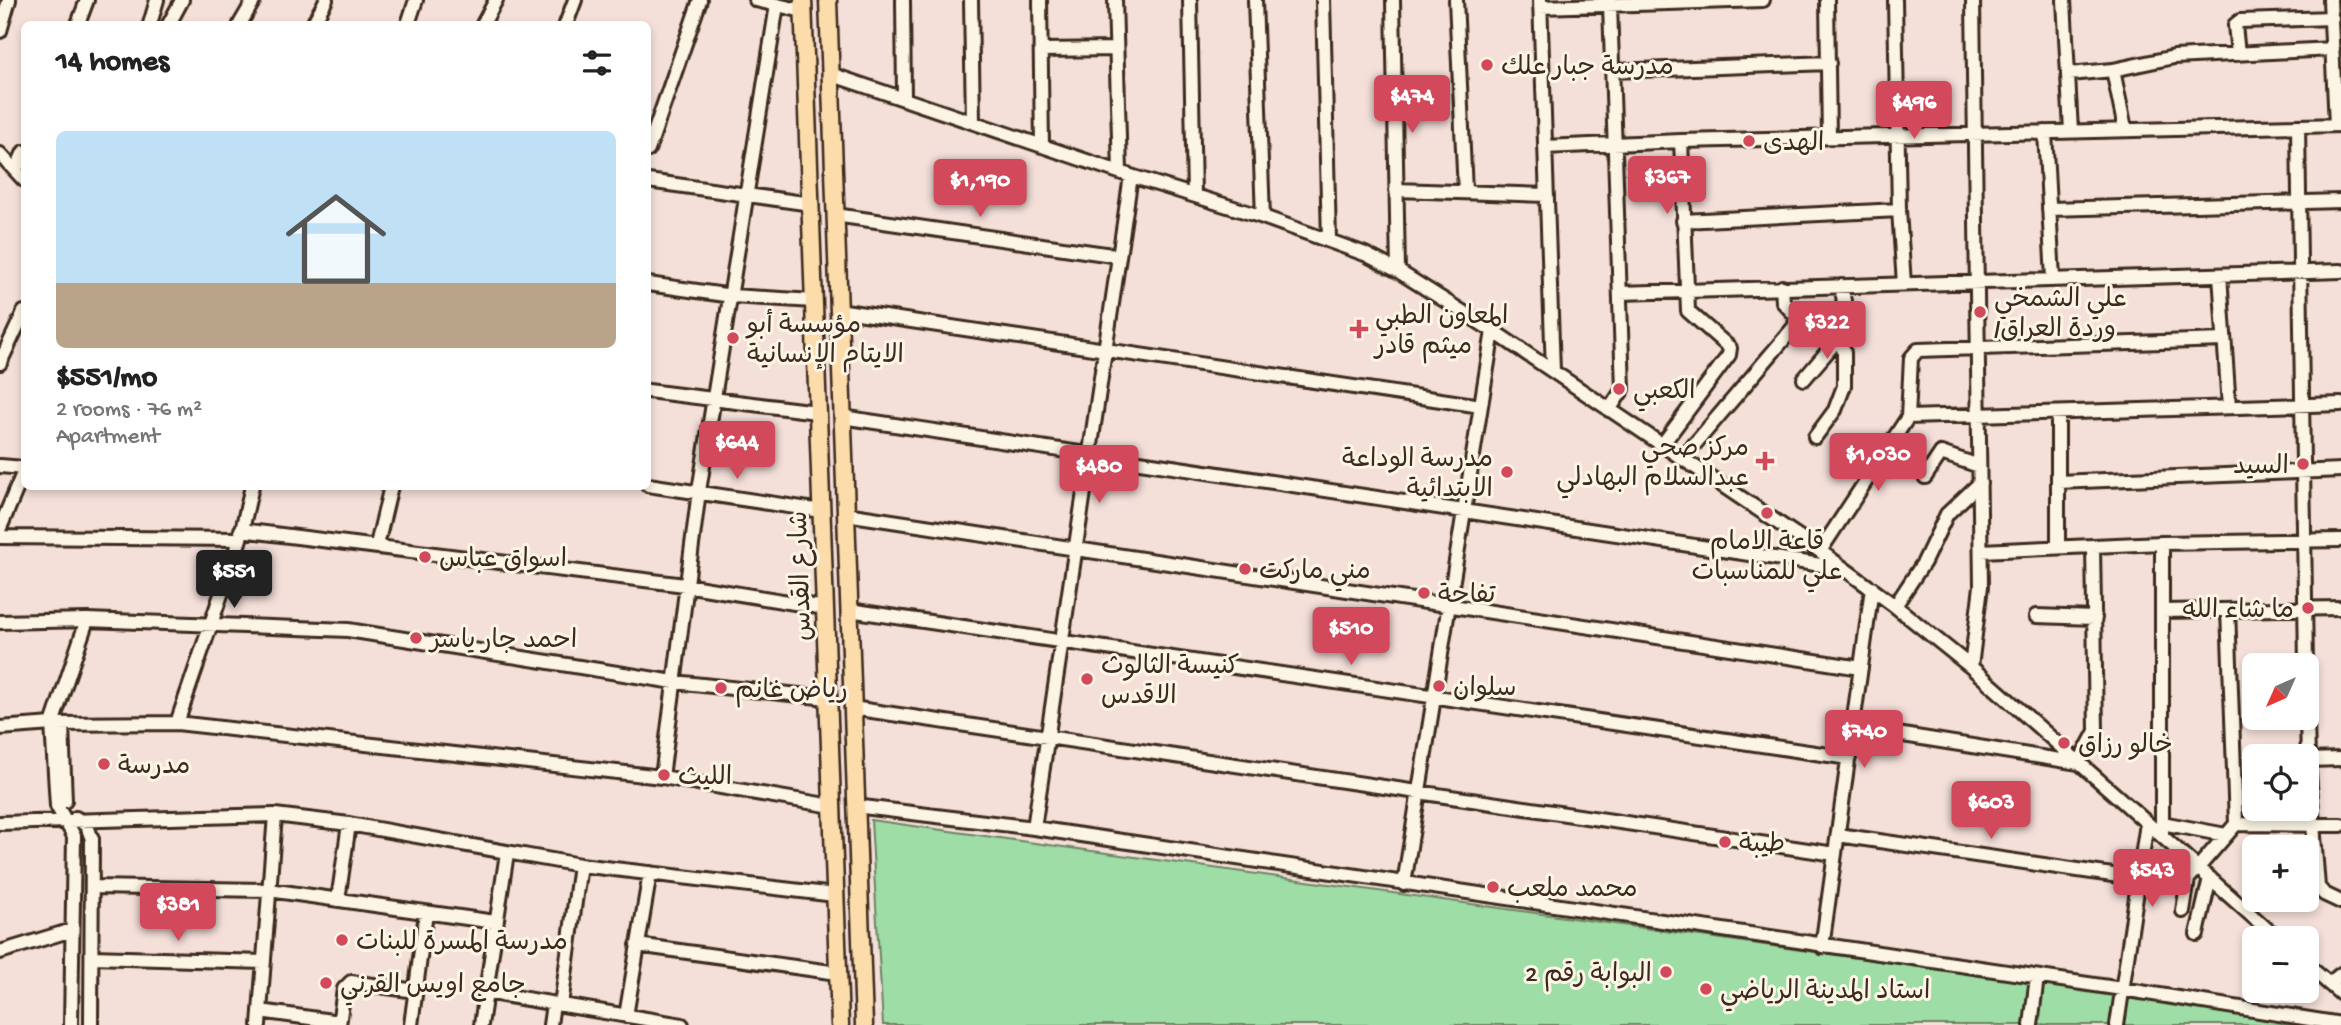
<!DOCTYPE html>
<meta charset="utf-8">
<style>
body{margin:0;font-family:"Gochi Hand","Playpen Sans Arabic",sans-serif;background:#f2f2f2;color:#222;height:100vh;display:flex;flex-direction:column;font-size:26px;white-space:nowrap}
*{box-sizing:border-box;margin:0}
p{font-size:23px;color:#767676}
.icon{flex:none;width:38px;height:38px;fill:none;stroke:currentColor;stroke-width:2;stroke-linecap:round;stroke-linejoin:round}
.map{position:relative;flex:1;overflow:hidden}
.details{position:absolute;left:21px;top:21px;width:630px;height:469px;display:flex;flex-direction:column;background:#fff;border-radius:10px;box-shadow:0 4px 10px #0003}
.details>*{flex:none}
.needle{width:46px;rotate:225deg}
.buttons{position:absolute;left:2242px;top:653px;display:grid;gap:14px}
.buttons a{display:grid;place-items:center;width:77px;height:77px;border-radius:10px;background:#fff;box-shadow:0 4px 10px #0003;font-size:35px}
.price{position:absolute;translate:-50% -60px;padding:0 16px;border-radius:7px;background:#d1495b;color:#fff;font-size:23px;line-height:46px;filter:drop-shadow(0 2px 4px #0008)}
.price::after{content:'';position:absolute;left:50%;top:42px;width:21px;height:16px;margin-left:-10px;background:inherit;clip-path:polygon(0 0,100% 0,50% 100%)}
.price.selected{background:#222;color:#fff}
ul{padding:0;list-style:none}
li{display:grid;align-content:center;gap:14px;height:371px;padding:0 35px}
li span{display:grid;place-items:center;height:217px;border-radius:10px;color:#555}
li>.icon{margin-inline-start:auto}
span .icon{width:126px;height:126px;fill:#fffc;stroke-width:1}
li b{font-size:30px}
h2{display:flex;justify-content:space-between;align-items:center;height:84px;padding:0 35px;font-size:30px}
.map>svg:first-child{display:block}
.green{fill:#9edda5;stroke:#6c8462;stroke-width:2}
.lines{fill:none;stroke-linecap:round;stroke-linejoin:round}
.minor-casing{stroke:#3b2a1e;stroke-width:18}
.major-casing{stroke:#3b2a1e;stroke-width:21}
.minor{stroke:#fcf5e5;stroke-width:12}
.major{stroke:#fcdcab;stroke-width:16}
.poi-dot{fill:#d1495b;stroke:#fcf5e5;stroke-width:2.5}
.labels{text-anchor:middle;stroke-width:6;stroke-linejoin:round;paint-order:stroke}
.poi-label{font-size:26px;fill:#3b2a1e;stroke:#fcf5e5;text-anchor:start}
.street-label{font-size:26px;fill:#3b2a1e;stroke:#fcf5e5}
</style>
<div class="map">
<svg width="2341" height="1025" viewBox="0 0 2341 1025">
<rect width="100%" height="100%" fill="#f4dfd9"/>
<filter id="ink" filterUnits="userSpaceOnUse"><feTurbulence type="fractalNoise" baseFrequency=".0143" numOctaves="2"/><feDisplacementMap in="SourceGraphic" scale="14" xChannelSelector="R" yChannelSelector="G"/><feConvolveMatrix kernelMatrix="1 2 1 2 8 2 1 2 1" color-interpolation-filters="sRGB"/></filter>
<g filter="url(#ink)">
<path class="green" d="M871 820 2337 1025H883Z"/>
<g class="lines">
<g class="minor-casing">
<path id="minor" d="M756 0 803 11
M903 0 904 99
M971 0 973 122
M1040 0 1042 146
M1115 0 1120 172
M1190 0 1194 195
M1255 0 1263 217
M1323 0 1329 240
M1393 0 1398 271
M1456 0 1465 192
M1540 0 1553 371
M1827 0 1829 137
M1895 0 1899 210 1904 284
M2064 0 2071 131
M2330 0 2336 125
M1540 7 1763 0
M78 24 87 0
M150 24 157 0
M169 24 182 0
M240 24 254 0
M313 24 326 0
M408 24 416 0
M483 24 496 0
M566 24 575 0
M0 31 9 0
M1041 50 1116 49
M2238 54 2235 25 2240 21 2332 18
M2113 70 2125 129
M1612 71 1829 63
M830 74 1131 176 1263 217 1365 254 1398 271 1493 331 1820 551 1895 606 1971 667 2277 938
M2069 74 2113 70 2174 57 2333 49
M2298 126 2306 665
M2045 132 2053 279
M1545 147 1681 141 2341 125
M648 150 700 0
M0 154 24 180
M16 170 24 152
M648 181 811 204
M1396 190 1547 195
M2049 209 2341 201
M835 215 1119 256
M1683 221 1899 210
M2220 275 2229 407
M648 284 732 296 814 301
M1620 293 2341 271
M838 310 1481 406
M0 363 24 312
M1804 379 1839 338
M648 391 817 412
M1609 410 1623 389 1610 5
M842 417 1841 568
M1908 417 2341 404
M1815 437 1835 410 1844 386V353L1836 318 1844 301 1841 286
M1662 445 1729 355 1730 348 1688 311 1681 141
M1682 459 1795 326 1796 316 1783 302 1782 287
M0 466 24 468
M1925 477 1941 453 1979 466
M2058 482 2341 470
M648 485 822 511
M846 514 1861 668
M0 528 24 471
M241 530 685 585 825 608
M0 537 240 539
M2162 543V836
M377 545 391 486
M2058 547V413
M1820 551 1908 417 1911 358 1918 350 2224 340
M1981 551 2162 543 2341 540
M1895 606 1924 562 1947 514 1980 483
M849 610 1849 758
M2162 611 2341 608
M2036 616 2095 618
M0 622 87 620 348 630 674 682 828 698
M1971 667 1981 586 1973 0
M2306 676 2308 760 2318 887 2324 894 2341 902
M852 708 1835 854
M177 723 240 539 252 486
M62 724 65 801
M1853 727 2079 763 2096 731 2093 546
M0 728 52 724 177 723 662 777 832 806
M2308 760 2341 759
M662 777 699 491 777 5
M855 806 1034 828 2122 989 2341 1024
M76 818 87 826 92 839 91 1025
M0 823 275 815 349 824 580 865 835 895
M2162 823 2226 835
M2236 824 2341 825
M1034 828 1131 176
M1838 835 2140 879
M1404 884 1493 331
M92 887 269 890 495 922
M338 900 349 824
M2183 911 2188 879 2236 824 2228 610
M2197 934 2210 878
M637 945 838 973
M1822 947 1872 588
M0 952 72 930
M92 957 264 962
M2306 964 2341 994
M2329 984 2341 974
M485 992 682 1025
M561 1005 580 865
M260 1011 339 1022
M626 1016 650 873
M71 1025 74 836 57 806 52 724 87 620
M259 1025 275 815
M339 1025 344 989 351 982 416 991
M411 1025 426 913
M481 1025 507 853
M550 1025 553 1004
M2031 1025 2037 977
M2117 1025 2147 823"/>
</g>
<g class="major-casing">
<path id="major" d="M803 0 840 1025
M828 0 864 1025"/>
</g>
<use href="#minor" class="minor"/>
<use href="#major" class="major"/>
</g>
</g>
<g class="poi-dot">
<circle cx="1487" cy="65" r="7"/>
<circle cx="1749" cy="141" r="7"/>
<circle cx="1980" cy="312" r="7"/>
<path d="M1355.5 318.5h7v7h7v7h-7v7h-7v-7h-7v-7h7z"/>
<circle cx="733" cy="338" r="7"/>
<circle cx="1619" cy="389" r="7"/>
<path d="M1761.5 450.5h7v7h7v7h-7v7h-7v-7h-7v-7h7z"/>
<circle cx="2303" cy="464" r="7"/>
<circle cx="1507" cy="472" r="7"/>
<circle cx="1767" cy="513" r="7"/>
<circle cx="425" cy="557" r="7"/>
<circle cx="1245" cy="569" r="7"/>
<circle cx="1424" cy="593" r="7"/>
<circle cx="2308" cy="608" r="7"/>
<circle cx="416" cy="638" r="7"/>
<circle cx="1087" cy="679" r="7"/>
<circle cx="1439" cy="686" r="7"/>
<circle cx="721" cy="688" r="7"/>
<circle cx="2064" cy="743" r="7"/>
<circle cx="104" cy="764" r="7"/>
<circle cx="664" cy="775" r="7"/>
<circle cx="1725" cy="842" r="7"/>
<circle cx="1493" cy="887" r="7"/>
<circle cx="342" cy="940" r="7"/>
<circle cx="1666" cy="972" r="7"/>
<circle cx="326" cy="983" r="7"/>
<circle cx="1706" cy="989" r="7"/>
</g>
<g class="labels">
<g class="poi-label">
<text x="1501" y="74">مدرسة جبار علك</text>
<text x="1763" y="150">الهدى</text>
<text x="1994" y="306">علي الشمخي<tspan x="1994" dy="30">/وردة العراق</tspan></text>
<text x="1375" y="323">المعاون الطبي<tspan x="1375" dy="30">ميثم قادر</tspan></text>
<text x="747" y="332">مؤسسة أبو<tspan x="747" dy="30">الايتام الإنسانية</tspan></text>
<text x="1633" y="398">الكعبي</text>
<text x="1749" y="455" text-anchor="end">مركز صحي<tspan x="1749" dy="30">عبدالسلام البهادلي</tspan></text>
<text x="1493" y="466" text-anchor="end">مدرسة الوداعة<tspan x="1493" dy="30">الابتدائية</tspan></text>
<text x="2289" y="473" text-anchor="end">السيد</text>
<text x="1767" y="549" text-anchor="middle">قاعة الامام<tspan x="1767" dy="30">علي للمناسبات</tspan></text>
<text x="439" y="566">اسواق عباس</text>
<text x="1259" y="578">مني ماركت</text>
<text x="1438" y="602">تفاحة</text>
<text x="2294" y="617" text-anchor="end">ما شاء الله</text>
<text x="430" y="647">احمد جار ياسر</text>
<text x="1101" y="673">كنيسة الثالوث<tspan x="1101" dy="30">الاقدس</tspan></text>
<text x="1453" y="695">سلوان</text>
<text x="735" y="697">رياض غانم</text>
<text x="2078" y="752">خالو رزاق</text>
<text x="118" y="773">مدرسة</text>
<text x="678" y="784">الليث</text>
<text x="1739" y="851">طيبة</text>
<text x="1507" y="896">محمد ملعب</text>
<text x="356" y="949">مدرسة المسرة للبنات</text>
<text x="1652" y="981" text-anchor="end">البوابة رقم 2</text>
<text x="340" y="992">جامع اويس القرني</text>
<text x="1720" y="998">استاد المدينة الرياضي</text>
</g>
<g class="street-label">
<text transform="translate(799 576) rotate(-92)" y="9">شارع القدس</text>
</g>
</g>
</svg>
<div class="buttons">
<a><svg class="needle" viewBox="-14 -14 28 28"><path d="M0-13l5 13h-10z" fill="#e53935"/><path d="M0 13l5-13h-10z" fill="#767676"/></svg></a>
<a><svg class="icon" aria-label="locate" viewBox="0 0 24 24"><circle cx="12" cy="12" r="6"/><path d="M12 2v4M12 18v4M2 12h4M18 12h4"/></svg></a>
<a>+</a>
<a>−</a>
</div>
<b class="price" style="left:1412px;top:135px">$474</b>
<b class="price" style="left:1914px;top:141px">$496</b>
<b class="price" style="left:1667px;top:216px">$367</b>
<b class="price" style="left:980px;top:219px">$1,190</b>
<b class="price" style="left:1827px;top:361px">$322</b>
<b class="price" style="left:737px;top:481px">$644</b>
<b class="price" style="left:1878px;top:493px">$1,030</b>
<b class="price" style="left:1099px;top:505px">$480</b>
<b class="price selected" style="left:234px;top:610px">$551</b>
<b class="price" style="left:1351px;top:667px">$510</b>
<b class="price" style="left:1864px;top:770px">$740</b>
<b class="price" style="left:1991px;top:841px">$603</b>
<b class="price" style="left:2152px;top:909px">$543</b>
<b class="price" style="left:178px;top:943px">$381</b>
<section class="details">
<h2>14 homes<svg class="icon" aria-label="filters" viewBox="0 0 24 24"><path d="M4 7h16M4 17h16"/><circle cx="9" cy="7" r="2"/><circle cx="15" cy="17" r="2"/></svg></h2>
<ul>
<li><span style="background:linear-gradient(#bfe0f5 70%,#b9a48a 0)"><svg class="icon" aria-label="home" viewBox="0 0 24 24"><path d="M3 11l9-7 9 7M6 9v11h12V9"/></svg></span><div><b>$551/mo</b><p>2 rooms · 76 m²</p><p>Apartment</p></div></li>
</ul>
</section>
</div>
